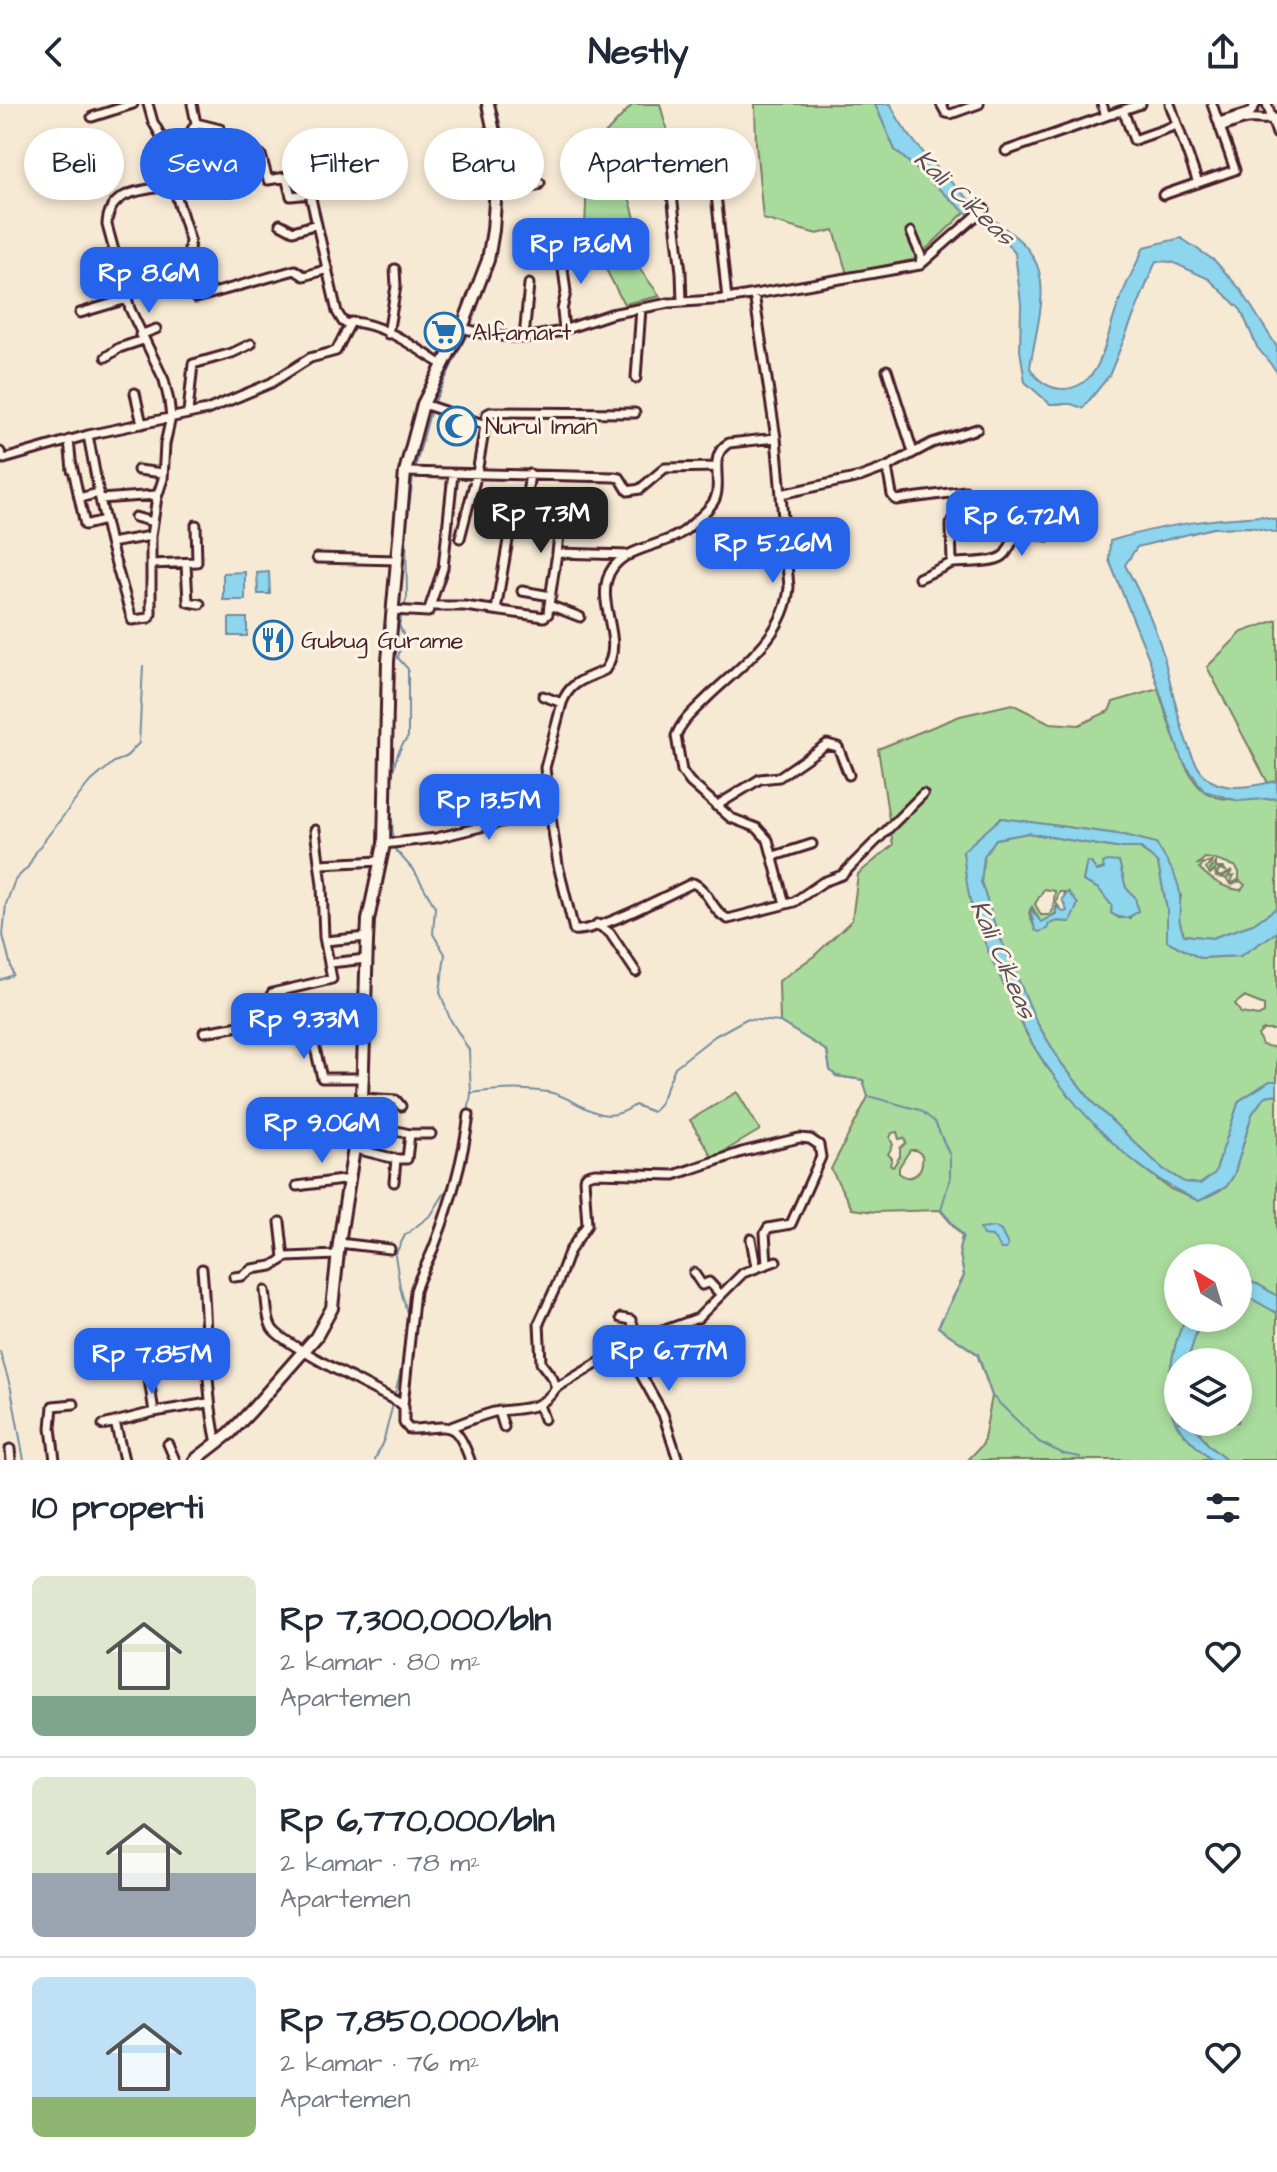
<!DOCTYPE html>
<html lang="id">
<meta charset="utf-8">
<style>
body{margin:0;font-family:"Architects Daughter",sans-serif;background:#f2f2f3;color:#1f2937;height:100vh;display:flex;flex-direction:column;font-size:30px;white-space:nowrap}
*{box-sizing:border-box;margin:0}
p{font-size:26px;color:#747a83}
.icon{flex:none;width:44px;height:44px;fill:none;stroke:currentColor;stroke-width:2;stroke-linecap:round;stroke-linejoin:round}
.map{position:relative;height:1356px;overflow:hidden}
.panel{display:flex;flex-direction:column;background:#fff;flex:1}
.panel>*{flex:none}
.top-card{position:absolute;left:24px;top:24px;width:800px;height:72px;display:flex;gap:16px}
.needle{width:52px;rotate:322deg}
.controls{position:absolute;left:1164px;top:1140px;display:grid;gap:16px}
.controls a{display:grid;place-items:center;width:88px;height:88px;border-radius:50%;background:#fff;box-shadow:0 4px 12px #0003;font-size:40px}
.price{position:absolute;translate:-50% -68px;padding:0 18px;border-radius:16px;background:#2563eb;color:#fff;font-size:26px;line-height:52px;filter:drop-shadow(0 2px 4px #0008)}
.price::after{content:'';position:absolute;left:50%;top:48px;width:24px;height:18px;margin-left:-12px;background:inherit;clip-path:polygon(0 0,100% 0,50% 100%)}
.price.current{background:#222;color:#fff}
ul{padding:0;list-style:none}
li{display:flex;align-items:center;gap:24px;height:200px;padding:0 32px}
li+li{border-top:2px solid #e0e1e3}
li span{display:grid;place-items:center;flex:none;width:224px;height:160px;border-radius:12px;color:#555}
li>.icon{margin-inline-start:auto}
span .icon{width:96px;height:96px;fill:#fffc;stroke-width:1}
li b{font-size:34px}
h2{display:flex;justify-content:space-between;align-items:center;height:96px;padding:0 32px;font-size:34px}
.chip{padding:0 28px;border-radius:36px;background:#fff;box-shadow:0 4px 12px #0003;font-size:28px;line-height:72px}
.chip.current{background:#2563eb;color:#fff}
header{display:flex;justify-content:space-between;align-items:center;height:104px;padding:0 32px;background:#fff;font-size:36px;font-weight:700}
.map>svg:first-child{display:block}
.green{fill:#a9db9d;stroke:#7a7d64;stroke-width:2;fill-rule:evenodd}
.water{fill:#8dd6ee;stroke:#728da0;stroke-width:2}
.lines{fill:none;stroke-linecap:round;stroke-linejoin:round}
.stream{stroke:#728da0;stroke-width:2}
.minor-casing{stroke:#4a1f2b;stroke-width:13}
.secondary-casing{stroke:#4a1f2b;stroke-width:16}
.minor{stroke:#fcf5e5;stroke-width:7}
.secondary{stroke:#fcf5e5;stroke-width:10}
.labels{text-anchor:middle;stroke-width:6;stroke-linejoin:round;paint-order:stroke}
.poi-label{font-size:24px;fill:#4a1f2b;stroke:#fcf5e5;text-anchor:start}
.water-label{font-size:26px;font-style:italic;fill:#5b4d5c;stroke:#fcf5e5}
</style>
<header><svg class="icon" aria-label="back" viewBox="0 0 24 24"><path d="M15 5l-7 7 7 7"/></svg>Nestly<svg class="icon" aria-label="share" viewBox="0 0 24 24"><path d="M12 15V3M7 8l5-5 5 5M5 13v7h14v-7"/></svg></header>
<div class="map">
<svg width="1277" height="1356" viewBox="0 0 1277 1356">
<rect width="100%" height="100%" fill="#f7ead5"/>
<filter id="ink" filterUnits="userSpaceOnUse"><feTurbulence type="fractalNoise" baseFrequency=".0125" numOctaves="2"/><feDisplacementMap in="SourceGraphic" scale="16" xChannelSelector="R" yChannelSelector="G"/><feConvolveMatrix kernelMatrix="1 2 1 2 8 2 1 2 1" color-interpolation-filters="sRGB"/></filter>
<g filter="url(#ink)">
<path class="green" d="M633 0H660L669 34 636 43 635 57 621 63 642 140 639 164 660 192 624 200 585 125 588 48Z
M755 0H875L895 46 965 108 916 155 847 170 834 126 817 130 763 115 756 40Z
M1277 516V677L1268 679 1207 563 1242 528Z
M1158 585C1167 611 1182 670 1204 687 1220 700 1257 695 1277 694V804L1253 820 1212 834 1184 831 1177 811 1181 792 1156 739 1124 731 1001 714 963 748 987 844 1027 931 1046 962 1079 1002 1139 1061 1170 1085 1199 1097 1226 1083 1234 1071 1252 1010 1265 992 1277 990V1192L1259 1181 1238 1173V1154H1178V1214H1186C1172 1240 1162 1292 1176 1319 1184 1333 1200 1345 1211 1356H968L983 1340 992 1292 977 1250 938 1223 964 1172 959 1145 962 1132 940 1106 875 1108 852 1105 831 1065 868 993 863 976 836 972 830 966 827 947 780 918 779 877 814 852 852 816 858 770 893 741 878 645 960 612 1012 600 1050 619 1079 621 1109 607 1113 598ZM1205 754C1217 755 1224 760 1235 762L1239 768V775L1233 779 1231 777 1234 772 1228 773 1232 767 1221 773 1217 771 1219 765 1226 767 1224 764H1216V759L1210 767 1212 758 1198 760ZM1207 758 1210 759 1206 765 1210 770 1215 766 1216 773 1225 774 1232 781 1240 777 1245 781 1241 786C1225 785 1210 775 1199 764ZM897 1028 899 1035 904 1034 906 1039 900 1044V1052L893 1063 890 1061 892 1054 888 1050 893 1041 890 1034 892 1029ZM910 1046H916L922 1051C924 1065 914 1081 899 1069V1063Z
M1028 729 1116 744H1140L1158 759 1167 805V837L1200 854 1240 852 1277 828V926H1263L1258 931 1262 941 1277 944V977H1270L1239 997 1215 1070 1200 1081 1184 1078 1163 1065 1094 1000 1061 959 1036 917 995 822 981 778 984 752 996 735ZM1087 758 1091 759 1096 767 1119 758 1126 784 1135 793 1130 814H1119L1111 809 1112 802 1099 785 1083 777ZM1044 785 1055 787 1053 806 1049 811H1041L1035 800ZM1059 788H1064V790L1069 788 1070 818 1057 817 1034 822 1029 809 1032 803 1041 819 1056 809V803H1059L1056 799ZM1244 893 1264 901V909L1258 912 1241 909 1235 900Z
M737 988 760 1026 713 1054 690 1016Z
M1238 1187 1277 1209V1356H1226L1209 1342 1192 1318H1238V1304L1242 1302 1238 1297V1258H1187L1201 1214H1238Z"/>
<path class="water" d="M875 0H891C902 31 955 84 981 106 1004 126 1030 136 1039 167 1047 196 1034 234 1030 264 1045 290 1077 293 1095 266 1106 248 1110 221 1118 201 1125 181 1136 162 1144 143L1181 134 1215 157 1241 186 1277 243V268L1257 243 1241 206 1209 175 1172 158 1156 157 1109 272 1083 304 1071 300H1050L1025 278 1020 246 1021 200 1015 149 1002 133 965 108 895 46Z
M1261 412 1277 416V429L1251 423 1213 424 1137 443 1125 461C1139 487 1151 511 1160 540 1171 572 1182 651 1206 673 1225 690 1255 681 1277 677V694L1239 697 1204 687 1181 654 1150 557 1109 456 1110 437C1162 421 1208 415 1261 412Z
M245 468V496H223V469Z
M269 468 270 490H258L257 469Z
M229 514H247V532H229Z
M1001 714 1124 731 1156 739C1165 755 1180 774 1180 793 1181 813 1176 810 1184 831L1212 834 1253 820 1277 804V828L1240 852 1200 854 1167 837V805L1158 759 1141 744H1116L1028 729 996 735 984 752 981 778 995 822 1036 917 1061 959 1094 1000 1163 1065 1184 1078 1200 1080 1215 1069 1239 997 1270 977H1277V990L1265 992 1252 1010 1234 1071 1226 1083 1199 1097C1137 1070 1084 1016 1046 961 1027 935 1015 904 1001 875 989 849 977 823 970 796 966 780 965 763 963 747Z
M1107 757 1119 758 1126 784 1135 793 1138 807C1129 815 1122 816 1111 809L1112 802 1099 785 1083 777 1087 758 1091 759 1097 767 1104 765 1103 759Z
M1068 788 1078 800 1070 818 1057 817 1049 820 1047 825 1039 828 1035 826 1030 804 1041 818 1056 810V803L1064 808 1067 807 1062 795Z
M995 1123 1001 1127 1008 1141 1006 1145H1001L992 1132 983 1131 980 1125Z
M1238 1173 1259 1181 1277 1192V1209L1238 1187Z
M1186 1214H1201L1187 1258H1178V1318H1192L1209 1342 1226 1356H1211C1200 1345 1184 1333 1176 1319 1162 1292 1172 1240 1186 1214Z"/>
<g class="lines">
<path class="stream" d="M495 0 503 30 502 80
M499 116 502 86
M470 223 493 161 494 150
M434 299 467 229
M415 364 430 309
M404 503 407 493 406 427 413 373
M402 510 399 521 403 530 398 554 408 565V633C384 660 393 708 393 743L415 768 435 803 433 830 445 850 440 888 450 915 469 946 471 990 468 1009
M0 876 13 871 3 831 6 800 15 776 28 763 37 746 88 680 114 658 125 654 139 639 143 562
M472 989C497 985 523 984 548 988 581 994 600 1027 635 1001L653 1008 661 997 675 963 715 932 746 915 780 918 827 947 830 966 836 972 863 976 868 992 920 1006 935 1018 950 1052V1074L941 1106 963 1132 959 1145 964 1172 938 1223 978 1250 992 1292 1039 1338 1064 1350 1080 1353 1079 1356
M409 1216 400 1183 395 1151 405 1131 431 1111 452 1077
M0 1248 11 1285 24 1356
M394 1294 405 1250
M375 1356 384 1335 393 1300"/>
<g class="minor-casing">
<path id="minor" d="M148 0 153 18 176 58
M192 0 196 19 177 51 173 81 190 136 188 156 191 191 196 194 295 166 304 172 328 165
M941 0 946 9 951 10 979 0
M1102 0 1106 12
M1141 0 1123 6 1134 36 1177 21
M1170 0 1198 79
M1267 0 1277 30
M92 13 133 0
M1219 18 1251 8 1256 0
M196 19 220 25 224 53 227 55 261 51 268 76 286 73 291 92 310 90 337 208 343 218 349 220
M1220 24C1229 21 1239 16 1248 15 1260 14 1264 17 1277 14
M455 37 495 32
M1006 47 1123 6
M496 83 537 82 540 79
M1163 91 1235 66 1212 0
M280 120 293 127 317 120
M911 128 921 152 920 161
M560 142 566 188 562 206 564 226
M754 190 776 334 789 483C785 533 740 562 707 594 695 606 682 616 676 632L682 667 690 678 731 714 757 724 768 736 785 800
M682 198 681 168 671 82 685 39 701 34H719L716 90 727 195
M80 209 127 195
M462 224 489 231 524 234 557 228 611 210 669 199 727 195 920 161 984 105
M388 230 396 182 395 165
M140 231 156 225
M524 234 529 180
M106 253 119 244 143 236
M887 266 913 348
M636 274 641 204
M135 289 142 320
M423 300 486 321
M188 308 193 260 232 249 251 240
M88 331 100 395 157 391
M69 336 72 366
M0 348 4 355 88 331 207 306 271 279 310 254 336 247 351 218C383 219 418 245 444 262
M72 361 85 421 105 416
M887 363 892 391 896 396 965 387 951 420 952 459 919 474
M138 366 163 369
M405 368 614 373 620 374 628 387 640 385 665 364 717 363
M530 370 525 403 530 408 561 413 557 449
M78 389 79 394 99 389
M781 390 860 373 887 363 932 339 977 325
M100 395 110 439
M135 413 153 418
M151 432 110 439 132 516 149 514 151 510V432L157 393 163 375 165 340 171 313 169 297 164 276 130 205 107 121C108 85 144 87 173 81
M460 434 477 369 487 310 491 308 635 309
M317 454 397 456
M952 459C966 458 983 459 997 455 1014 450 1004 432 1030 430 1036 429 1043 432 1049 432L1048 418
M151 460 197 458 196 421
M186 460 188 498 200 500
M522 487 551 492
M430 502H464L544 513 548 510 549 501
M392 506 428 508 443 464 453 370
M496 506 512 413
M580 513 549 501 557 449 629 451
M543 592 562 599
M716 702 760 675 779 673 827 640 838 643 849 671
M550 706 545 664 562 599C570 577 586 575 605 566 625 539 599 505 607 476 617 439 667 446 690 422 698 414 711 405 715 395 723 377 707 351 729 339L776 334
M384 740 436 734 550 706 558 761 574 826C596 829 669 790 693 779 709 786 712 808 728 815L794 798 823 778 842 771 923 690
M774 752 812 740
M320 760 381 757
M597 820 610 829 636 868
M325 837 367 833
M330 859 366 855
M309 918 322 974H364
M277 919 269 896 272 889 332 875 324 833 322 781 315 726
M204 928 251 920 309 918 341 903 366 901
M362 994 396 996 401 1002
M359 1025 391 1031 392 1026 410 1030H431
M356 1045 396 1055 394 1078
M396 1055H407L410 1030
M297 1082 350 1075
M280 1118 284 1154
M751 1135 756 1163
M339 1139 390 1145
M202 1165C208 1223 204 1282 217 1339
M694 1169 702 1181 709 1178 721 1191
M234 1173 242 1172 252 1165 272 1162 287 1153 337 1151
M265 1187C267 1198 266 1214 272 1224 280 1239 379 1288 400 1299L404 1303V1319L409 1325C447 1325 454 1311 470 1356
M621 1214 631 1216 638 1235
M625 1242 663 1310 677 1353
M148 1269 154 1308
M556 1284 553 1275 541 1259 539 1219 558 1178 569 1148 587 1121 584 1075 587 1071 595 1069 674 1071 742 1048 799 1034 810 1035 819 1041 821 1053 791 1120 768 1124 765 1129 767 1159
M403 1301 415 1187C420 1170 429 1157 435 1140 451 1098 463 1055 469 1011
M539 1301 544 1315
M499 1307 504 1323
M115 1318 124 1356
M103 1321 154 1308 208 1299
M451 1323C465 1318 479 1312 494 1308 519 1303 540 1309 556 1284L637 1236 698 1214 743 1169 776 1157
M168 1340 175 1356
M10 1345 11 1356
M55 1356 51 1324 53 1302 74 1300"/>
</g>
<g class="secondary-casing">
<path id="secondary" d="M195 1356 230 1329 251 1307 316 1233 332 1204 339 1139 362 994 367 838 368 816 384 740 388 557 405 368 423 300 462 224 488 156 493 126 496 83 495 33 488 0"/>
</g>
<use href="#minor" class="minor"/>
<use href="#secondary" class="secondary"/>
</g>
</g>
<defs>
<g id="supermarket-ring" transform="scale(2)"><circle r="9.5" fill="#fcf5e5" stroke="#1f6fb2" stroke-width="1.5"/><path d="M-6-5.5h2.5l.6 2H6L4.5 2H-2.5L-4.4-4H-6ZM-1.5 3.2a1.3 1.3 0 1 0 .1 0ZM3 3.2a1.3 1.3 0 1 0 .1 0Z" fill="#1f6fb2"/></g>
<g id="mosque-ring" transform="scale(2)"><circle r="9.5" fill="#fcf5e5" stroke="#1f6fb2" stroke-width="1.5"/><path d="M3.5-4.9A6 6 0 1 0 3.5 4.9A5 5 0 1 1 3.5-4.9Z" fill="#1f6fb2"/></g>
<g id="restaurant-ring" transform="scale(2)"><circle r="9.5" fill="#fcf5e5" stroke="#1f6fb2" stroke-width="1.5"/><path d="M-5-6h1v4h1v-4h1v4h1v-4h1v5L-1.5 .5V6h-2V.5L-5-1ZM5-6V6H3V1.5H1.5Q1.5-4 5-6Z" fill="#1f6fb2"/></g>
</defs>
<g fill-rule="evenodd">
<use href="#supermarket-ring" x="444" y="228"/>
<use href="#mosque-ring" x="457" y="322"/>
<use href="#restaurant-ring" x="273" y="536"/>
</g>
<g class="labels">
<g class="poi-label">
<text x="472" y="236">Alfamart</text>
<text x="485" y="330">Nurul Iman</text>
<text x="301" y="544">Gubug Gurame</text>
</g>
<g class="water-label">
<text transform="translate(965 93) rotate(43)" y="9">Kali Cikeas</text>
<text transform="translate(1004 855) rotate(66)" y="9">Kali Cikeas</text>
</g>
</g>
</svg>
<div class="controls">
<a><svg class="needle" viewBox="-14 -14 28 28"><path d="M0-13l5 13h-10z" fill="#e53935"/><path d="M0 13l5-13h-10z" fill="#747a83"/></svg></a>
<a><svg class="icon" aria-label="layers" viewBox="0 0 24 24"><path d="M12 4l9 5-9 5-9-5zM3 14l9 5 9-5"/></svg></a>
</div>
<b class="price" style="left:581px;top:182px">Rp 13.6M</b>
<b class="price" style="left:149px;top:211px">Rp 8.6M</b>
<b class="price current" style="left:541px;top:451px">Rp 7.3M</b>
<b class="price" style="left:1022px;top:454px">Rp 6.72M</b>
<b class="price" style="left:773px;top:481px">Rp 5.26M</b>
<b class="price" style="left:489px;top:738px">Rp 13.5M</b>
<b class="price" style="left:304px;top:957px">Rp 9.33M</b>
<b class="price" style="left:322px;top:1061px">Rp 9.06M</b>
<b class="price" style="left:669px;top:1289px">Rp 6.77M</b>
<b class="price" style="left:152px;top:1292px">Rp 7.85M</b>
<div class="top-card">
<a class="chip">Beli</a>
<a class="chip current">Sewa</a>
<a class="chip">Filter</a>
<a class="chip">Baru</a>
<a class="chip">Apartemen</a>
</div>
</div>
<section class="panel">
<h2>10 properti<svg class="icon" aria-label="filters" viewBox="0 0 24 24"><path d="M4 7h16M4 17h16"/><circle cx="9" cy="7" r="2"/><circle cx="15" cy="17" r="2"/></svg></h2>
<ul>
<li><span style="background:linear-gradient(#dfe7d0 75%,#7fa58c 0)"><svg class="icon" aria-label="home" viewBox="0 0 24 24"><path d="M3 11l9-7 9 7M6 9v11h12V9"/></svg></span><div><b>Rp 7,300,000/bln</b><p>2 kamar · 80 m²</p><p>Apartemen</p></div><svg class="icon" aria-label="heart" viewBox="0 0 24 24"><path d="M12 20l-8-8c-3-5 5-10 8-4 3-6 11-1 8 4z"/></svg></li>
<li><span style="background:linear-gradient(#dfe7d0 60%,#9aa5b1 0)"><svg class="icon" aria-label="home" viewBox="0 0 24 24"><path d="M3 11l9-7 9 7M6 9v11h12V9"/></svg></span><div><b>Rp 6,770,000/bln</b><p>2 kamar · 78 m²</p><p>Apartemen</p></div><svg class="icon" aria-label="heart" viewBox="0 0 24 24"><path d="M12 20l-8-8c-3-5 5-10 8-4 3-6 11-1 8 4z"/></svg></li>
<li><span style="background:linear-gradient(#bfe0f5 75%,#8fb573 0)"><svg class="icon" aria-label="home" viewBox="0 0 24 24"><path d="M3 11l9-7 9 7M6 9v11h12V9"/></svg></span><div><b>Rp 7,850,000/bln</b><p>2 kamar · 76 m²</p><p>Apartemen</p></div><svg class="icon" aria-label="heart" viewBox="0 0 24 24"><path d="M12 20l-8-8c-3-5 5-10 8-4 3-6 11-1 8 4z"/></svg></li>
</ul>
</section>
